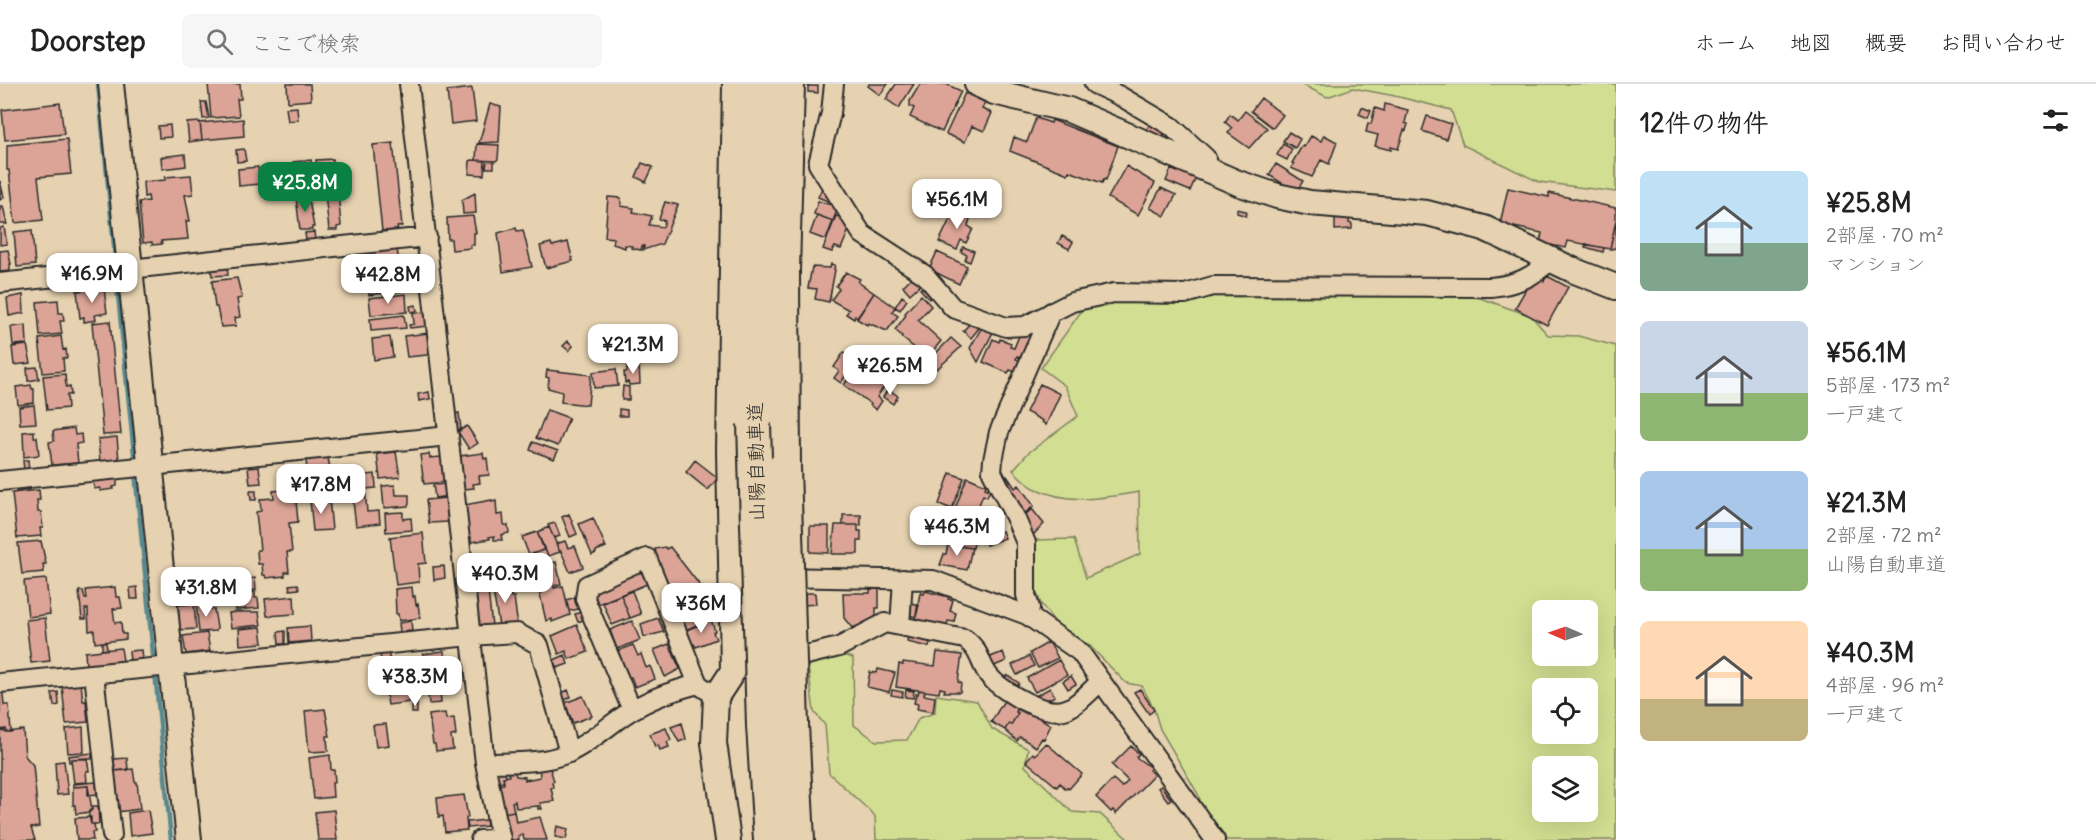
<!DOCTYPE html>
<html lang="ja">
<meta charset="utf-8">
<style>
body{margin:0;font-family:Delius,"Klee One",sans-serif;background:#f6f6f6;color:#222;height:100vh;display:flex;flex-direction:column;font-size:22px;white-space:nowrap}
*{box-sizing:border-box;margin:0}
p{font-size:20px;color:#767676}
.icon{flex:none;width:33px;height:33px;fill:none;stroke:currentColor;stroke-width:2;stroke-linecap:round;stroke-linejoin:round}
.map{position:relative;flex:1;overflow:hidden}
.sheet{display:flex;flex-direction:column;background:#fff;width:480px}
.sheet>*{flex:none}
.needle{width:39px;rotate:272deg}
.controls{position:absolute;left:1532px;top:516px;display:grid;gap:12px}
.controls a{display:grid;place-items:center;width:66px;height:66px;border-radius:9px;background:#fff;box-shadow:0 6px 24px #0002;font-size:30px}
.price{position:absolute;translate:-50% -51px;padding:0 14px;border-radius:12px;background:#fff;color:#222;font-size:20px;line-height:39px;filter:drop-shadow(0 2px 3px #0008)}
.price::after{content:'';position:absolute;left:50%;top:36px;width:18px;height:14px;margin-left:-9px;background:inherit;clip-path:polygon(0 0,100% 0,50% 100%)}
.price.on{background:#0b8043;color:#fff}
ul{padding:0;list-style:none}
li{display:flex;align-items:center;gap:18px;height:150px;padding:0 24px}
li span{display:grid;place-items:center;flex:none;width:168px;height:120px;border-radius:9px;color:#555}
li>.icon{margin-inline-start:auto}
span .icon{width:72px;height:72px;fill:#fffc;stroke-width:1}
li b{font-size:26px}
h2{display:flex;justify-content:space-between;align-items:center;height:72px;padding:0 24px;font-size:26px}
header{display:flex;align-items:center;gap:36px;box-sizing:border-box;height:84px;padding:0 30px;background:#fff;border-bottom:2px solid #e0e0e0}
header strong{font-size:28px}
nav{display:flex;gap:33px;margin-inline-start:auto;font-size:21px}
.search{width:420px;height:54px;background:#f6f6f6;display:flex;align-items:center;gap:15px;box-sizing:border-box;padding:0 21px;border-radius:9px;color:#767676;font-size:22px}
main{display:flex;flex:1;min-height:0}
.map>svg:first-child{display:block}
.green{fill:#d2de91;stroke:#7e845e;stroke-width:1.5;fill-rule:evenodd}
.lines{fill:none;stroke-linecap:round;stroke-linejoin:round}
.stream{stroke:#59898f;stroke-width:4.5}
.building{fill:#dca496;stroke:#2b2b2b;stroke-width:1.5}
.street-casing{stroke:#2b2b2b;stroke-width:22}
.secondary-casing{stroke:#2b2b2b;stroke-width:28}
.highway-casing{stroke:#2b2b2b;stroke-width:36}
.street{stroke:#e6d2b0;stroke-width:18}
.secondary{stroke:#e6d2b0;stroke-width:24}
.highway{stroke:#e6d2b0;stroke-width:32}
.highway-bridge-casing{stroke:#2b2b2b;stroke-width:36;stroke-linecap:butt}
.highway-bridge{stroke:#e6d2b0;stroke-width:32}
.labels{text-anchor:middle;stroke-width:4.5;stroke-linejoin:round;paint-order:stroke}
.street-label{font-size:20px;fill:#2b2b2b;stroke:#e6d2b0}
</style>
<header>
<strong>Doorstep</strong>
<div class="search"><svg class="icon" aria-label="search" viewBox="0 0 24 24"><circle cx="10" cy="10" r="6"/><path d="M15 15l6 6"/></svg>ここで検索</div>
<nav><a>ホーム</a><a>地図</a><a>概要</a><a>お問い合わせ</a></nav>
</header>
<main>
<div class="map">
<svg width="1616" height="756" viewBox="0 0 1616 756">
<rect width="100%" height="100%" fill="#e6d2b0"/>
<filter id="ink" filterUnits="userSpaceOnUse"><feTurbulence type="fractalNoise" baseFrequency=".0167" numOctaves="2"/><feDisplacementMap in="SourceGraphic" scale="12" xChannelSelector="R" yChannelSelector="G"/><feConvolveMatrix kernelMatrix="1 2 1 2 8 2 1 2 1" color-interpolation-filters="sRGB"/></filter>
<g filter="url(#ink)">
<path class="green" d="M1301 0H1616V108L1539 98 1463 61 1451 26 1395 12 1353 4 1327 13Z
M1432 208 1480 214 1531 232 1548 251 1578 252 1616 262V756H1217L1213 752 1198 710 1160 645 1154 625 1142 602 1126 599 1088 560 1068 555 1041 520 1030 491 1034 456 1074 455 1086 494 1140 470 1139 408C1102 414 1069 421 1034 404 1026 400 1019 392 1013 386L1028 369 1078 332 1065 302 1041 284 1087 219 1108 220 1213 209ZM1542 526H1587V572H1542ZM1542 604H1587V650H1542ZM1542 682H1587V728H1542Z
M828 567 853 574 854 641 876 657 907 656 919 634 935 629 936 611 977 617 992 645 1028 665 1025 682 1072 728 1100 730 1129 756H876L875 732 829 689 825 641 814 628 807 575Z"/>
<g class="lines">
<path class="stream" d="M98 0 116 182
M116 191 135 380
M135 388 154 580
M155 588 171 756"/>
</g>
<path class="building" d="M208 0H240L241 15H237L239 32 211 34Z
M287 0H310L311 16 288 18Z
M869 0H888L880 11 868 2Z
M896 0H914L899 24 886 15Z
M920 0H946L961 7 942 48 910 33 914 24 910 22V17Z
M808 2H818V9L808 8Z
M472 4 476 37 451 40 447 7Z
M965 9 985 18 982 25 992 29 984 47 972 42 965 58 946 50Z
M1261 14 1283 31 1273 44 1251 27Z
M201 18H206L209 34 203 35Z
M60 19 64 50 5 56 2 26Z
M490 20 501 23 499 58 479 59Z
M1385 20 1408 26 1405 39 1408 40 1406 47 1404 46 1398 65 1391 63V66L1375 62 1378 51 1366 48 1368 39 1371 40 1375 24 1384 27Z
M297 23 298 36 288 37 286 24Z
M1362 23 1371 27 1368 34 1359 30Z
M1245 27 1267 44 1249 64 1228 49 1232 44 1225 38 1230 30 1238 36Z
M1427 32 1451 40 1446 55 1422 47Z
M1036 34 1051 39 1052 36 1118 62 1106 96 1104 95 1102 99 1069 87 1068 90 1010 67 1014 53 1027 58Z
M243 35 244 52 202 56 200 39Z
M200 38 202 56 189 58 187 39Z
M1151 38 1166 47 1160 57 1145 48Z
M170 41 171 53 159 54 158 42Z
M1289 48 1300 55 1295 64 1283 57Z
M1324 51 1337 58 1329 80 1321 76 1312 93 1291 84 1294 80 1292 79 1302 62 1304 63 1311 52 1321 57Z
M67 55 71 90 38 93 43 136 15 139 9 86H7V61Z
M393 59 402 142 397 143 398 146 382 147 373 61Z
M477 60 499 61 498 75 496 77 476 76Z
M1283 60 1292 65 1287 76 1277 71Z
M244 65 246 77 237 78 236 66Z
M185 70 186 82 162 85 161 73Z
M333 75 336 102 319 103 316 76Z
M311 76 312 103 296 105 293 78Z
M472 76 485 77 484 91 469 90 470 77Z
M487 77H494V84H486Z
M642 79 653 83 646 98 636 93Z
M1276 80 1303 97 1296 108 1269 91Z
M1126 82 1155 99 1138 131 1108 114Z
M258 83 260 100 239 102 238 85Z
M1171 85 1177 88 1178 85 1196 93 1190 107 1166 97Z
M191 91 193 110 185 111 190 137H186L188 155 161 157 162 160 152 161V158L143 159 139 118 149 117 148 112 144 113 143 98 165 96V93Z
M0 97 4 113 0 116Z
M823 102 837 121 818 113Z
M1161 104 1176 111 1165 132 1150 124Z
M1508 104 1549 113V109L1616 124V136L1610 165 1568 157 1566 164 1540 159 1542 149 1500 140Z
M338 108 341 142 337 143V146H329L325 110Z
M475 109 476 129 463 130 462 116Z
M308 111 314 143H312V146H300L296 113Z
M608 113 621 114V122L634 124 633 128 652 132 649 141 663 143 665 137 659 135 665 118 678 121 662 160 643 166 644 162H642L641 166 631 164 632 162 625 161V164L613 160 614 154 605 153Z
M818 117 838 123 833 137 814 130Z
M0 122H3L7 140H0Z
M1237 125 1245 127 1247 129 1246 132 1237 129Z
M960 126 971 131 968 142 973 145 966 159 961 156 957 166 939 158 952 131H958Z
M817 131 833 137 826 156 810 150Z
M473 132 476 149H474V161H470L471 164 452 166 451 155H448L447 134Z
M836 132 843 134 842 137 851 141 841 165 835 163 832 168 823 165Z
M1335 133H1349V139L1352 140V145L1335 146Z
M1616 136V164L1610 165Z
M4 143 7 160 0 161V144Z
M516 144 517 147 523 146 532 183 503 188 498 149Z
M32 146 35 181 17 183 14 148Z
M314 148 315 156 306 157 305 149Z
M1062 152 1073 158 1069 165 1058 159Z
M568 158 573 177 546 184 540 162 551 159 552 162Z
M1586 160 1604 164 1603 168 1585 163Z
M963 163 974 167 970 178 965 176 967 171 961 168Z
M397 164 402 207 369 211 364 168Z
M8 166 11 180H10V187L0 188V167Z
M937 168 967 182 959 200 929 185Z
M831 180 835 181 834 185 835 186 829 218 815 215 817 205 808 204 812 183 830 184Z
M227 181 228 191 212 192 211 182Z
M846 188 860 195 858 198 874 209 857 234 855 232 854 235 846 230 849 226 831 216 839 205 836 202Z
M914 191 922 199 910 210 903 202Z
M1547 192 1568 203 1547 241 1515 224 1526 205 1540 196 1544 197Z
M237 194 242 214 237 215 240 233 235 234 236 242 221 243 217 223H215L212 197Z
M925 202 934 211 929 215 920 205Z
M104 204 107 229 95 231 96 236 84 238V233L80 234 77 207Z
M874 209 895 223 892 228 898 232 887 247 868 239 867 241 857 235Z
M406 210 407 228 371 231 369 214Z
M23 211 24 229 9 232 7 214Z
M921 211 931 222 918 236 941 257 927 274 901 253 902 252 895 246 906 231 905 229Z
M902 212 907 216 900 226 895 223Z
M58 216 59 229H63L64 237H60L62 250 40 252 37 218Z
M416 221 417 227 411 228 410 222Z
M426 228 427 242 410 244 409 241 414 240 413 229Z
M404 231 406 244 371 247 370 235Z
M110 237 121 350 103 351 92 239Z
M972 237 979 244 971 254 963 247Z
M26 241 27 260 13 261 11 243Z
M982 243 993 248 978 278 970 264Z
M1021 247 1034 253 1027 276 1017 272 1016 275 1025 278 1020 290 1010 286 1008 289 983 278 993 255 999 258 1000 255 1011 259 1010 263 1014 264Z
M429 249 431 262 427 271 407 273 404 252Z
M61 252 63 266 66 265 67 274H63L64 287 43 289 39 255Z
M390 253 393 273 374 276 372 255Z
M951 254 961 263 937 285 929 276Z
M568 257 573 262 569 267 563 262Z
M27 261 31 279 14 281 12 263Z
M844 268 855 276 841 299 834 294 839 287 834 283Z
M639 280 640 300 629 301 628 298 625 299 624 288H627V281Z
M857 282 861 284 863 282 886 300 877 313 882 317 876 326 870 321 871 320 844 301Z
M37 283 39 295 28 297 27 284Z
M616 285 618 302 594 304 593 288Z
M547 286 591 291 588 321 561 318 562 308 548 304 549 294 546 293Z
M65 290 66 303 70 302 71 311H67L68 324 47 326 43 292Z
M1040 300 1060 310 1046 341 1042 338 1043 337 1026 328Z
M31 301 32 305H34V319L18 321 16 303Z
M623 302 629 303V316H622Z
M888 305 898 312 893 320 883 313Z
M429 308 430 315 419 317 418 310Z
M34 321 36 339 20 340 19 323Z
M619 325 627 326V332H619Z
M547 326 569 334 558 362 536 354Z
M459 329 461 345 456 346 454 330Z
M467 342 478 359 469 365 458 348Z
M74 344 75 351 81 350 82 359 76 360 78 379 52 381 49 358 54 357 53 347Z
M34 347V353H37L39 371 24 373 23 348Z
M117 353 119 376 100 378 98 355Z
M533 358 558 367 554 375 530 366Z
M396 368 400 393 380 395 377 370Z
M483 369 484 375 487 374 489 391 479 392 480 399 473 400 474 404 464 405 460 372Z
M429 370 430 374 441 373 444 398 424 400 420 371Z
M328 374 330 384 326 385 329 406 309 409 306 376Z
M23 376H28L29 386 24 387Z
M695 376 718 394 708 406 686 388Z
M259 383 261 399 250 400 248 384Z
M950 389 964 394 952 425 939 420Z
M375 390 376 404 365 405 367 428 379 427 380 439 356 442 350 393Z
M1007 392 1015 404 1019 401 1034 422 1025 429 1002 396Z
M117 393V402L113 403 114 405 100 407V404L94 405 93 395Z
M967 393 986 401 985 404 990 406 987 413 983 411 974 433 955 425Z
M31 400V405L16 407V401Z
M447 400 448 412 435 414 433 401Z
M395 401 396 411H409V420L408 422 384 424 382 402Z
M295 405 298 438 289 439 292 468H287L289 488H285V492L266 494 265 491H263L262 480H258L257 466H260L256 428 261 427 260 415 274 414 273 407Z
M39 406 40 416H37L38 428H41L43 444H40L41 452 17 454 12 409Z
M250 407H256V416H251Z
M329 414 332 446 313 447 310 416Z
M446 414 448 438 429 439 426 416Z
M492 416V418L496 417 497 431 503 430 504 441H508L509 449 501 451 502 456H494V452L489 453 490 455 471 458V453L468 454 464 421Z
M1032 425 1044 440 1033 451 1024 432Z
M403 428V435L411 434 412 446 386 448 385 429Z
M569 430 577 450 570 453 562 433Z
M843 431H861V441H843Z
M593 434 606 463 596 467V469L592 471 579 440Z
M555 439 560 452 554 454 548 441Z
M835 441H858V447H861V457H858V470H832Z
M954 441 977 445 973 464 951 461Z
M810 442H829V469L810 468Z
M549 443 560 468 548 472 537 448Z
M1002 447 1005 454 986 461 984 453Z
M537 448 544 466 529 471 522 453Z
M423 449 426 479 418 480 419 498 396 501 390 453Z
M41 457 46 480H43L44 488 22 490 18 459Z
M565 457 568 464 575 462 583 483 570 488 561 467 560 468 556 460Z
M948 460 972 464 967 486 940 481 944 470H946Z
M665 463 666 465 670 463 698 499 714 534 685 546 653 470 656 469 655 465Z
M545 465 548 472 534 478 531 471Z
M484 472 492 542 478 543 470 473Z
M525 474 527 494 513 496 510 477Z
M498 475V478L507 476 510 495 491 498 488 479 491 478 490 476Z
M556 478 561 500 554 502V504L563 502 570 531 552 538V535L546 537 534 484Z
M444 482 445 494 434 496 433 483Z
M636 488 642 489 647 500 598 520 594 509 595 505Z
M255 494 256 506 232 508 231 497Z
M46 495 50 530 28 533 24 497Z
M227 495V497H231L232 508 224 509 223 506H217L216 496Z
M212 497 213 510H211L212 514 185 517 183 502Z
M509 498 511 513H514L517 536 516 539 499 542 492 501Z
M298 500 299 505 290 506 289 501Z
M115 503 116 513H120L122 524 113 525 115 539 121 538 122 550H126V555L95 559 94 546 89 547 88 525H85L86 535H82L79 507H83L85 515H87L86 506Z
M137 503 138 515H131L130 504Z
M412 503 413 513 415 512 416 521 418 520 420 534 399 537 398 530H396L395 505Z
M870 505H879V524H876V535L870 536 871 538 852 544 844 534 843 509H870Z
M632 507 641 530 630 534 621 511Z
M925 507 949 513 948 515 953 516 950 527 956 529 954 538 948 537 946 544 915 536 920 509 924 510Z
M255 508V514H258L259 524 236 526 234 510Z
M804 509H815L816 520 804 521Z
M621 511 630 534 612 541 603 519Z
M294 512 295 530 267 532 265 515Z
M576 513 579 525 569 527 566 516Z
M196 518H205V520H209L210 525H214L217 544 216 547 199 548Z
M908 518 919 521 916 533 908 531Z
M194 520 196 545 180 546 178 521Z
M236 528H259L261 541 231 544 229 529Z
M583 528 585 535 578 538 575 530Z
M45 534 50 577 31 579 26 536Z
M658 534 664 548 644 553 641 540Z
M711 536 715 547 713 548 716 555 696 563 694 560 690 561 684 547Z
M411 537 412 547 400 548 399 539Z
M632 537 640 556 617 565 610 546Z
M577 541 588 568 569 575 566 567 559 570 552 552Z
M310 542 311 557 289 559 288 544Z
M261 543 263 559 240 561 239 545Z
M285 547V560H279L278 548Z
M207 549 210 567 186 570 183 552Z
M908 550 931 555 929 563 907 558Z
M102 558H106L107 565 102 566Z
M1049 558 1058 574 1038 584 1030 569Z
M669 560 680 585 665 593 654 566Z
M633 561 638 572 641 570 646 584 650 582 655 595 635 603 631 593 629 594 618 567Z
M121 564 123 577 86 581 85 568Z
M141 566 142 575 130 577 129 567Z
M388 567 390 578 381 579 380 568Z
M444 567 446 587 449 586V593H447L449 605 427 607 423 570Z
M937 568 962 571 958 598 961 599 960 608H944L945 605 940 604 939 609 896 603 899 580 903 581V578L935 582Z
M1003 568 1006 577 992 583 988 574Z
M565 571 568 580 557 584 554 576Z
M1029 572 1034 582 1017 591 1012 581Z
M409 576 410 585H406L409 618 388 621 386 607H383L380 580Z
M1059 576 1067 591 1035 608 1027 594Z
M878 585 895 589 889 608 867 603 870 588 877 589Z
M1007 591 1019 599 1017 603 1004 595Z
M1071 592 1076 600 1068 605 1063 597Z
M81 600 83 617H86L88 638 66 640 62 602Z
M1050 604 1055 612 1041 619 1037 611Z
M1140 605 1154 626 1149 630 1134 608Z
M568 606 571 613 565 616 562 609Z
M892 606 903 608 902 613 891 611Z
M906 606 914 607 913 614 905 613Z
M919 606 925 607 924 611 935 613 933 628 917 625 918 620 914 619 916 610H918Z
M440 607 441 619 429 620 428 608Z
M58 608 59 621 54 622 52 609Z
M0 609H3L4 621H9L11 648 0 646Z
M583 612 592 632 573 639 565 619Z
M1005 615 1019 623 1016 628 1018 629 1011 641 1009 639 1005 646 991 638Z
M412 617H417V629H412Z
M1018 624 1027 630 1029 627 1051 641 1044 655 1042 654 1036 663 1020 653 1017 657 1005 646 1009 639 1011 641 1018 629 1016 628Z
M325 625 330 652H327L328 667 309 668 305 627Z
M445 629 446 635 454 634 456 651 451 652 453 665 436 667 435 660H433L429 631Z
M682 639 686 655 679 658 671 643Z
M386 640 389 661 376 663 373 641Z
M83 643 84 668 68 669 66 645Z
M666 644 671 656 667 658 669 663 660 666 658 661 655 663 650 650Z
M6 645V648L23 646 25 672 33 681 39 743 31 744 35 756H0V646Z
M1046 659 1082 690 1069 705 1067 703 1066 705 1060 699 1057 703 1026 677 1033 669 1035 671Z
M1131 662 1139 670 1136 673 1151 684 1149 686 1154 691 1116 730 1113 726 1111 728 1096 713 1113 695 1122 703 1128 697 1112 681Z
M92 669V675H71V678H69L68 672Z
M330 671 331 686H334L335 698H332L333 713 314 715 309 674Z
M87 674 89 687H86L87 698 74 699 71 675Z
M127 674 128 686 115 687 114 675Z
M64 677 68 710 57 711 55 678Z
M549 681 554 697 552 698 553 703 551 704 554 717 540 719 542 725H538V722L516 724 515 717 512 718 514 727 503 729 498 701 504 700 503 693 509 692 508 687 514 685 516 692 525 693V696L540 693 539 683Z
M133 685 135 698H137L140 725 117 728 113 687Z
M505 687 506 693H503L504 698 498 699 496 688Z
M96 698 97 710 88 711V702L73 703V700Z
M88 702 92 726H90V728L76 730 75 721H73V703Z
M1161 702 1171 715 1168 717 1158 704Z
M464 711 468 733 466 734 467 746 445 748 443 732 439 733 437 714Z
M92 722H98L99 740H91L88 728 92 726Z
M148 726 152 749 130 752 128 729Z
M334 726 337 756H318L315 728Z
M514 727 516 738 540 733 547 756H524L523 751 518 752 519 756H508L503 729Z
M91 733V740H94L95 748H92L93 756H77L75 734Z
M486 736 487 742 468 744 467 738Z
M557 742 568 745 566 755 555 753Z"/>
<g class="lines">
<g class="street-casing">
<path id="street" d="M409 0 485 679 501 756
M834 0 831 29 818 80 862 150 925 191 953 224 1006 243 1025 242 1072 218 1114 209 1185 210 1213 202 1491 203C1518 200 1531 194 1551 176
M1094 0 1120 12 1171 42 1206 74 1205 85
M0 199 427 153
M0 397 449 352
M778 493 933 496 1027 531 1080 568 1215 756
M1027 531 1030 524 1026 511V459L1015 433 992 388 993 376 999 348 1051 228
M900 542 903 495
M782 577 839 563 885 539 965 555C982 568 979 580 990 593 1004 609 1049 635 1069 624 1081 618 1091 606 1101 597
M94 590 112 751
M0 599 470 552 517 549 539 561 569 669
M632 626 585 515 587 501 647 474 698 600
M485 679C512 678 543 680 568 669 589 660 610 640 629 628 649 615 675 606 698 600L708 607
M480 756 501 754"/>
</g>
<g class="secondary-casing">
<path id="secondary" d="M111 0 189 756
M977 0 994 8 1069 26 1238 99 1277 112 1310 119 1427 129 1484 144 1575 187 1616 203
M728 756 714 659 716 613 733 587 729 366 735 0"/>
</g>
<g class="highway-casing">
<path id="highway" d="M754 340V233L761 0
M784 384 783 187 788 0
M763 641 770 756
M792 641 798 756"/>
</g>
<use href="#street" class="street"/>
<use href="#secondary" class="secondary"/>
<use href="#highway" class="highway"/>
<g class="highway-bridge-casing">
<path id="highway-bridge" d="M754 340 763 641
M784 384 792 641"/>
</g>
<use href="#highway-bridge" class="highway-bridge"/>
</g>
</g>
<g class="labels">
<g class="street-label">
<text transform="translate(756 378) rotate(-91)" y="7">山陽自動車道</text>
</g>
</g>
</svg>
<div class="controls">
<a><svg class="needle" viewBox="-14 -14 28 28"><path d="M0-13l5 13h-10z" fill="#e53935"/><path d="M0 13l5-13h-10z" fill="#767676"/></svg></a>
<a><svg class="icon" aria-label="locate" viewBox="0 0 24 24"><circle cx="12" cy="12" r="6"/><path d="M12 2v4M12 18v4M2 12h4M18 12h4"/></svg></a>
<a><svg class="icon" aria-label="layers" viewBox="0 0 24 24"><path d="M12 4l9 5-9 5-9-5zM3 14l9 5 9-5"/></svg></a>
</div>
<b class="price on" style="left:305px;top:129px">¥25.8M</b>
<b class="price" style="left:957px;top:146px">¥56.1M</b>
<b class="price" style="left:92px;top:220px">¥16.9M</b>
<b class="price" style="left:388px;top:221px">¥42.8M</b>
<b class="price" style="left:633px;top:291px">¥21.3M</b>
<b class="price" style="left:890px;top:312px">¥26.5M</b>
<b class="price" style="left:321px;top:431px">¥17.8M</b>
<b class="price" style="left:957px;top:473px">¥46.3M</b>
<b class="price" style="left:505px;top:520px">¥40.3M</b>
<b class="price" style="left:206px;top:534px">¥31.8M</b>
<b class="price" style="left:701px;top:550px">¥36M</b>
<b class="price" style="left:415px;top:623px">¥38.3M</b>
</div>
<section class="sheet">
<h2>12件の物件<svg class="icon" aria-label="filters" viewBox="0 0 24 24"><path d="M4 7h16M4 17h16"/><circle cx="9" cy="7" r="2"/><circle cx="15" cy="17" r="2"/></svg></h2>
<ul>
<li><span style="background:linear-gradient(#bfe0f5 60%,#7fa58c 0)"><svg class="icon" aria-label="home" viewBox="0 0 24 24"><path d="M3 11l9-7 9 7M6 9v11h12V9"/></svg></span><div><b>¥25.8M</b><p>2部屋 · 70 m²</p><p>マンション</p></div></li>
<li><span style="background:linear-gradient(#c9d6e8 60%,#8fb573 0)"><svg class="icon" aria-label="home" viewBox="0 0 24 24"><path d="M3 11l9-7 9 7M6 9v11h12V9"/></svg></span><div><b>¥56.1M</b><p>5部屋 · 173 m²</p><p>一戸建て</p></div></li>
<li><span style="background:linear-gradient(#a9c7e8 65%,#8fb573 0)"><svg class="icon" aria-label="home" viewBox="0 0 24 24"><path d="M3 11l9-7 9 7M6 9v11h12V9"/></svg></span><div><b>¥21.3M</b><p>2部屋 · 72 m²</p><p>山陽自動車道</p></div></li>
<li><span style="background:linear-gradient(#ffd9b3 65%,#c2b280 0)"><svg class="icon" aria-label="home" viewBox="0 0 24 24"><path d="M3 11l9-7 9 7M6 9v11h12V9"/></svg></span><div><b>¥40.3M</b><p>4部屋 · 96 m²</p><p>一戸建て</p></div></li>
</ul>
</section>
</main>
